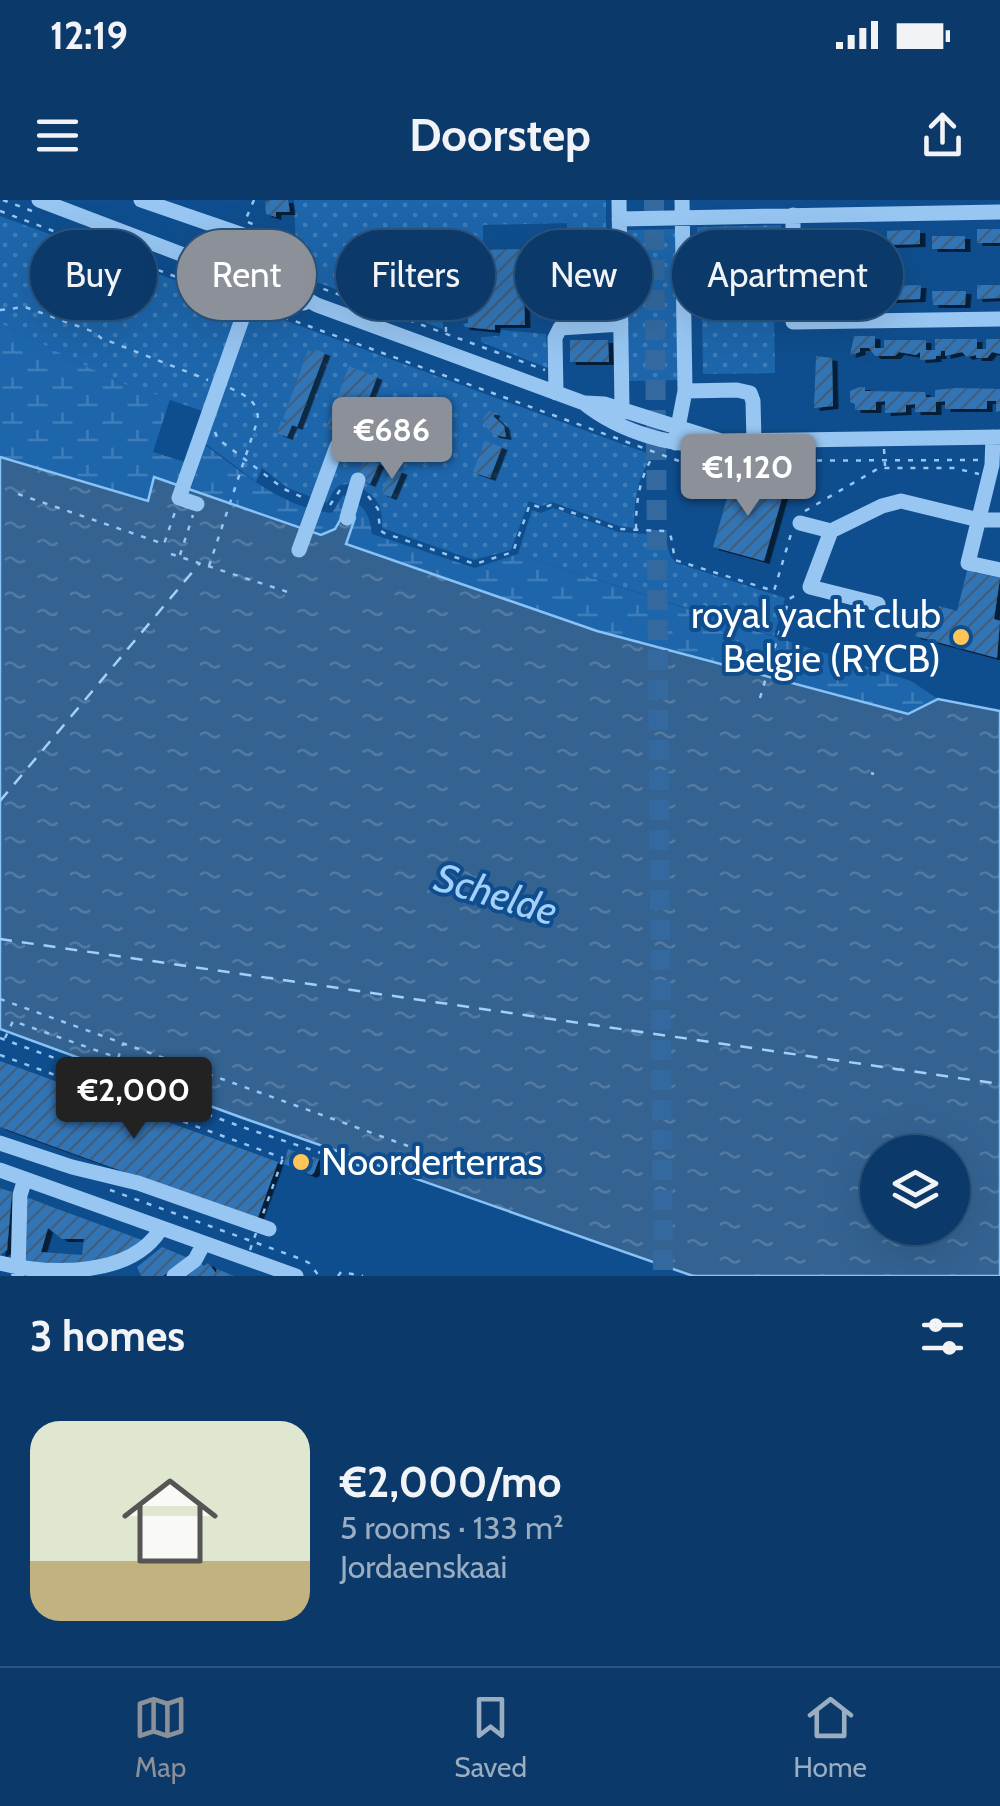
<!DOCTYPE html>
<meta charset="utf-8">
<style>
body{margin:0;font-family:Cabin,sans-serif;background:#144170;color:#f1f3f6;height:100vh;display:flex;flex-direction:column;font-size:38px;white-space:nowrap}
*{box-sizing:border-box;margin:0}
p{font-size:32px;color:#9aadc1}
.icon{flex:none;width:55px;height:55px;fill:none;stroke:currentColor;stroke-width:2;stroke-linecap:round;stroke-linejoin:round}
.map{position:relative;height:1076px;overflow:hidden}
.side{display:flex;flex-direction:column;background:#0b3a6a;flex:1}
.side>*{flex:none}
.banner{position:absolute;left:30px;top:30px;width:940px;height:90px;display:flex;gap:20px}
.fabs{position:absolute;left:860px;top:935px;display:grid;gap:20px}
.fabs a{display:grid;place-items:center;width:110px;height:110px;border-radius:50%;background:#0b3a6a;box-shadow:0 10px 40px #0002,0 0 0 2px #2b547e;font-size:50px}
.price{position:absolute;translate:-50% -85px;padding:0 22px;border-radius:10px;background:#8c9099;color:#fff;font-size:32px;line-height:65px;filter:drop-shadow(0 2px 5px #0008)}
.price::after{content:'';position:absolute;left:50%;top:60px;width:30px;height:22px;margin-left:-15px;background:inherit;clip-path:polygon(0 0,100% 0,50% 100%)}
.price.selected{background:#222;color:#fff}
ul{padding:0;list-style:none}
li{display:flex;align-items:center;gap:30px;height:250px;padding:0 30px}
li+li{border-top:2px solid #2b547e}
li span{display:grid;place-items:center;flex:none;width:280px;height:200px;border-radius:30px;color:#555}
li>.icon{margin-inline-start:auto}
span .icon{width:120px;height:120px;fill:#fffc;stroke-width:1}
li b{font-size:42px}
h2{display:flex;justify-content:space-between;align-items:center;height:120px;padding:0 30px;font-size:42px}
.pill{padding:0 35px;border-radius:45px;background:#0b3a6a;box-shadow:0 10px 40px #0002,0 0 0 2px #2b547e;font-size:35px;line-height:90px}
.pill.selected{background:#8c9099;color:#fff}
.status{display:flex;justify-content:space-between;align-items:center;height:70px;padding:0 50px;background:#0b3a6a;direction:ltr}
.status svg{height:28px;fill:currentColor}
header{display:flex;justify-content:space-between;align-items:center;height:130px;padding:0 30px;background:#0b3a6a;font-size:45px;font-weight:700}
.menu{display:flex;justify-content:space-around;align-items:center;height:140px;border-top:2px solid #2b547e;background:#0b3a6a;font-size:28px;color:#9aadc1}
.menu a{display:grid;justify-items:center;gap:5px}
.menu .selected{color:#8c9099}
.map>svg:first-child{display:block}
.grass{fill:url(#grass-dots)}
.wetland{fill:url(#wetland-marsh)}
.water{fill:url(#water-ripples);stroke:#88c2f7;stroke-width:2.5;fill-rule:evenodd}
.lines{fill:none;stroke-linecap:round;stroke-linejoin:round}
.ferry{stroke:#a3d0fa;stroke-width:2.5;stroke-dasharray:12 10;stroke-linecap:butt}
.building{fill:url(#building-hatch);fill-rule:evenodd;filter:url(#shadow)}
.major-tunnel{stroke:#33699f;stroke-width:20;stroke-dasharray:20 10;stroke-linecap:butt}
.path{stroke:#97c6f3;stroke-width:2.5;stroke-dasharray:5 8;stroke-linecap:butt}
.minor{stroke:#97c6f3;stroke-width:15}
.path-bridge{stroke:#97c6f3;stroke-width:2.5;stroke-dasharray:5 8;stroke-linecap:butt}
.poi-dot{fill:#ffc559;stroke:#0f4e8e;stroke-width:4}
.labels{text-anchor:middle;stroke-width:8;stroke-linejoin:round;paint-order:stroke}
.poi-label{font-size:38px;fill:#fff;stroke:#0f4e8e;text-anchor:end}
.water-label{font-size:40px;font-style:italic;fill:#a3d0fa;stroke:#0f4e8e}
</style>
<div class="status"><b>12:19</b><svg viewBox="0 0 49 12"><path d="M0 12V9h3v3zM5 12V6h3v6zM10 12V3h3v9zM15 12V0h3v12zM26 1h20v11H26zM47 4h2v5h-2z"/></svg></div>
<header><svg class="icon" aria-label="menu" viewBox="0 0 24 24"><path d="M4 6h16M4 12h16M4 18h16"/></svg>Doorstep<svg class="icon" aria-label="share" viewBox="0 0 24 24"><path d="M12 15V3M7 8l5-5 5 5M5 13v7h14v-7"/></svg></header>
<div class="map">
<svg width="1000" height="1076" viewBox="0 0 1000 1076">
<defs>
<pattern id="grass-dots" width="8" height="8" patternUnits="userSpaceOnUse" patternTransform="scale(2.5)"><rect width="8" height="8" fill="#1d66ac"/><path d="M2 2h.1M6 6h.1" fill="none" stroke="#3f7db8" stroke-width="1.8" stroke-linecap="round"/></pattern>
<pattern id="wetland-marsh" width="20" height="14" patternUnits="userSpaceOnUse" patternTransform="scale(2.5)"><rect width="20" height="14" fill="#1d66ac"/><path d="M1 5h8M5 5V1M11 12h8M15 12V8" fill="none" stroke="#3f7db8"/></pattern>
<pattern id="water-ripples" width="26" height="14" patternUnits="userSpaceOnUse" patternTransform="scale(2.5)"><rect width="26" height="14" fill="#346392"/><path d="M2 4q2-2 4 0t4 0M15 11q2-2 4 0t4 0" fill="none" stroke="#527aa2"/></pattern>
<pattern id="building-hatch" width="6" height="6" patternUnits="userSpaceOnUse" patternTransform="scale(2.5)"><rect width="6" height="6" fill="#3375b6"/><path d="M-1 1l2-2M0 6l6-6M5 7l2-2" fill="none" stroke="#406081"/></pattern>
<filter id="shadow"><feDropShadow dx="5.5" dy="3" stdDeviation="0" flood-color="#0009"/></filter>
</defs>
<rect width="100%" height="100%" fill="#0f4e8e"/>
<path class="grass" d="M294 0H606V111H569L567 23 483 25V50H477V58L459 59V93L468 94V111H449V85L440 79H389L383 89 384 107 297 75Z
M0 16 652 255C637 279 634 300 634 328L619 326 552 302 542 306 529 301 511 350 474 360 382 328C382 319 382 311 378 303 373 292 346 277 336 288 332 292 330 298 327 303L288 288 262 268 256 282 205 243 214 215 118 182 0 123Z
M781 25 782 113H774L775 173 703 174 702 113 697 112V27Z
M676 29 678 180 629 181 627 30Z
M435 84 443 89V129L389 109V89L393 85Z
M500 130 546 134 548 168 481 142V137L500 136Z
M553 308 618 332 664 335 670 355 676 363 785 398 774 436 518 354 532 310 541 313Z"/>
<path class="wetland" d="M0 123 118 182 170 199 153 252 185 262 178 284 148 302 0 257Z
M205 245C244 273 282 308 332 313L343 295C363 305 369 311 372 334L475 368 518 354 911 481 938 499 908 514 597 431 346 344 355 318 349 305 335 329 321 335 191 289Z"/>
<path class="water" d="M0 257 148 301 154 277 321 335 335 329 350 303 355 318 346 344 597 431 908 514 938 499 1000 511V1076H693L240 917 0 829ZM878 952H952V1028H878Z"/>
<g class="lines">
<path class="ferry" d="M0 601 200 363
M0 739 1000 884"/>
</g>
<path class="building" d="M270 0H288L290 12H276V17L266 14 265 2Z
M407 29H424V49L443 48V65L424 66V85L407 86V66H387V49H407Z
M977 29H1000V43H977Z
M905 30H920V44L887 45V31Z
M860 36 875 37V50L842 51V37Z
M932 36H965V49H932Z
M813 39H825V43H830L832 102 826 103V106L809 103 808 83H814L810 67H813V62H808V43H812Z
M524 49V57H528L529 93H524L525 125H495V130L465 127 463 124 468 123V94H459V58H477V50Z
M921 85 920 99 888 100 887 86Z
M977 85H1000V98L977 99Z
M572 90H597V101L572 102Z
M932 91H966L965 105H933Z
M843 92H875L876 106H843Z
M854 136H875V148H884V140H926V150H935V139H977V149H986V139H1000V154L992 152 987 158H976V155L967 157 962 152 945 156V151H941V156H936V159L920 160V152L916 155 899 152 895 156H875L869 148H860V152L850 155Z
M570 140H608L609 162H570Z
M314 149 325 153 297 227 292 225 287 237 277 233 281 221 286 223 287 220 283 219 308 150 313 152Z
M816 156 832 158 833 206 814 208Z
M349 166 377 177 354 239 326 228Z
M860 187H865V191L925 192 926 197H935V190L956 188 1000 189V211L996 212V201H987V209H945V201L936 202V212H915V204L906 205V212L885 213V201L876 202V210H855V204L850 202V191Z
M489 211 495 213 493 216 504 226 506 237 494 235 485 226 483 219Z
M485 241 502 247 490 278 473 272Z
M366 257 379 264 370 284 356 278Z
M392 268 402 272 391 297 381 293Z
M733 277 784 291 764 361 713 347Z
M969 363 975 365 973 372 1000 378 994 419 1000 421 997 458 915 436 921 421 934 424 939 406 957 411Z
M0 861 278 962 257 1020 0 927Z
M288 949 319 959 314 973 311 975 284 964Z
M0 988 12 992 7 1050 0 1055Z
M29 998 52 1007 142 1040 136 1050 68 1068 25 1063 26 1001ZM48 1028 62 1039H84L82 1055 41 1052Z
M162 1047 188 1058 163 1076H141L137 1067Z
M200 1063 204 1066 208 1063 216 1073 217 1069 234 1076H188Z"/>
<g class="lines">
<path class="major-tunnel" d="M654 0 663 1076"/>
<path class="path" d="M3 0 32 11
M254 0 245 21 260 27
M0 11 238 100
M299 80 545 170
M424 81 440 80 445 85 446 132
M259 108 679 261 979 260
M0 110 25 107 94 132 101 138 208 180
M387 112 388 83 407 81
M215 232 218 239 284 289 304 298
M884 249 885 266
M18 294 164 344 176 309
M368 296 378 309 380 330 384 333 475 364 513 352 530 304 542 308 551 305 618 329 666 331 671 337 675 360 774 391 791 334
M330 305 342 287
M805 311 879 268H954L979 274
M636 329C636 301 639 280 653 256
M171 354 291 393
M180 355 193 315
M209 366 258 219C257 200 246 196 230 188
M760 498 789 399 798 394
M871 573 874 574
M0 799 408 946
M0 838 242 927 391 976
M5 838 13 821 118 858 123 844
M0 855 283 958
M110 990 301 1059 309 1063 319 1076
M338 1076 341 1072 363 1076"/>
<path class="minor" d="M39 0 202 62 244 70 277 83 317 105 584 203C617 230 679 252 721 241L1000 237
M141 0 275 46C288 60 281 75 273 90L264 92
M793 15V122L1000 119
M619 19 1000 12
M205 64C234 83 270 98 304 103
M685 191 737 190 750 193 753 201 754 241
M556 193 555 138 560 128 621 124
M585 203 604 204 721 241
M616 222 622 209 619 0
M993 237 992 265 968 363 1000 370
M675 243 685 191 682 0
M197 304 179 298 253 88
M347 318 358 280
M800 323 831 331
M299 350 337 246
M878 404 810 387 831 331 882 306 901 301 979 320H1000
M0 943 72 967 138 983 269 1029
M0 970 296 1076
M0 1063C52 1076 131 1076 160 1030
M18 1072 20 995 25 979
M174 1076 195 1060 203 1045"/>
<path class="path-bridge" d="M250 1050 283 958"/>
</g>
<g class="poi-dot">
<circle cx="961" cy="437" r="10"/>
<circle cx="301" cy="962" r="10"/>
</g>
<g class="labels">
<g class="poi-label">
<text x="941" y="428">royal yacht club<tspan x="941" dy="44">Belgie (RYCB)</tspan></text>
<text x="321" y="975" text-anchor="start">Noorderterras</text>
</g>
<g class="water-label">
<text transform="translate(496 694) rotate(17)" y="14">Schelde</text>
</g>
</g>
</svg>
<div class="fabs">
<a><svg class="icon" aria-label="layers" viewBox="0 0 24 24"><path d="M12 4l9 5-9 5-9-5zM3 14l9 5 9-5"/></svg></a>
</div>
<b class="price" style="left:392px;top:282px">€686</b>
<b class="price" style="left:748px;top:319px">€1,120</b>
<b class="price selected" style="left:134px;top:942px">€2,000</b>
<div class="banner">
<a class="pill">Buy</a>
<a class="pill selected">Rent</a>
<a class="pill">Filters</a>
<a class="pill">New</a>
<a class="pill">Apartment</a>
</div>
</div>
<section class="side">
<h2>3 homes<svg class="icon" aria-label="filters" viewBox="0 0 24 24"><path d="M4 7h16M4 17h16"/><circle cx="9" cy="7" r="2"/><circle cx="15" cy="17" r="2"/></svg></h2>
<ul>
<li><span style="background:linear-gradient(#dfe7d0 70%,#c2b280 0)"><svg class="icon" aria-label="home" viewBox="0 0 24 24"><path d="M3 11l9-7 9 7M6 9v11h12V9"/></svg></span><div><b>€2,000/mo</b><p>5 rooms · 133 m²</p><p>Jordaenskaai</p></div></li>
</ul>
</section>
<nav class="menu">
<a class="selected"><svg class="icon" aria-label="map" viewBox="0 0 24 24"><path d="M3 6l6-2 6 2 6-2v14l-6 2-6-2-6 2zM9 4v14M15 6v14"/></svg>Map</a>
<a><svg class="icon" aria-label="saved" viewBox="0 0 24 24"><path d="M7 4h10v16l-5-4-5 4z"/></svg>Saved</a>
<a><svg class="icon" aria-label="home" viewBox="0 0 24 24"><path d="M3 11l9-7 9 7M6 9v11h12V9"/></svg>Home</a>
</nav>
